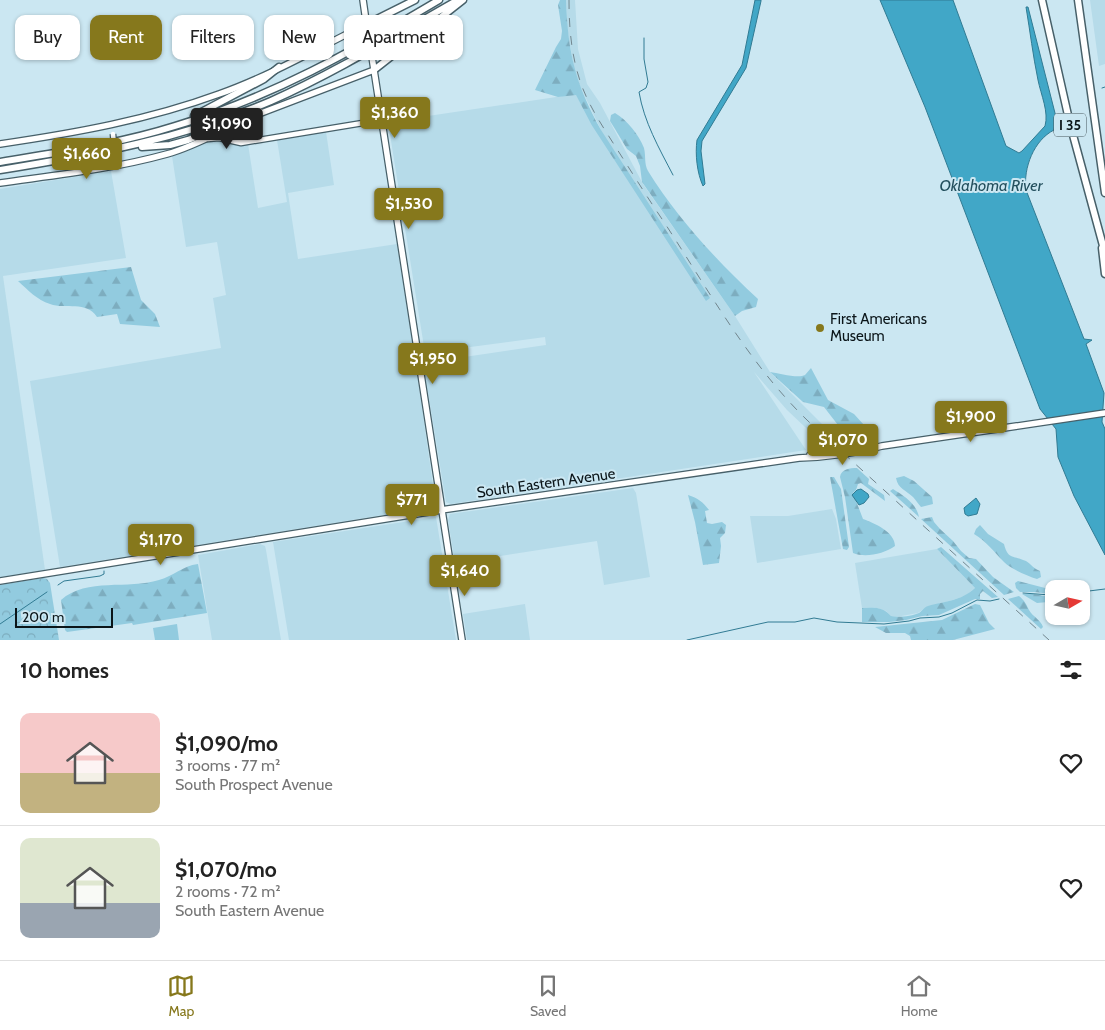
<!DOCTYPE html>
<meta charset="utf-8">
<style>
body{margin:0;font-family:Cabin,sans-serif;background:#f2f2f2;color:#222;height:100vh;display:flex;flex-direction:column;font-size:19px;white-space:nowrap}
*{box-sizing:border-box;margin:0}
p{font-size:16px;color:#767676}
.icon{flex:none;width:28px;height:28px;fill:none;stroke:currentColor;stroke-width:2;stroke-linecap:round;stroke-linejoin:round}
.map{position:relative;height:640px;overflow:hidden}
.details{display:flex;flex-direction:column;background:#fff;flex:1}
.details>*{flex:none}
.top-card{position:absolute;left:15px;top:15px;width:500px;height:45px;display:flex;gap:10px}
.needle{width:32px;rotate:81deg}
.tools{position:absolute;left:1045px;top:580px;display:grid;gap:10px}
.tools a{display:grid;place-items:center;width:45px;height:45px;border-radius:10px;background:#fff;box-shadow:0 1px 4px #0004;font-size:25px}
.scale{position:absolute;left:15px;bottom:12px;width:98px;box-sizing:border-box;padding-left:5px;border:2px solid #0b1519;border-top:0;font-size:14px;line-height:18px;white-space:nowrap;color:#0b1519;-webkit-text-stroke:4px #cbe7f2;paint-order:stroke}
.price{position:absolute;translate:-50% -42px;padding:0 11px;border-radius:5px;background:#86781c;color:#fff;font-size:16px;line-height:32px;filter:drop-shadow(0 1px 2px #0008)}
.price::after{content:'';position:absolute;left:50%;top:30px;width:15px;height:11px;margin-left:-8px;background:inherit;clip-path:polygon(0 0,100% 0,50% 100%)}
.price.current{background:#222;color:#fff}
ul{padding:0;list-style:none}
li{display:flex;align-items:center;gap:15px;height:125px;padding:0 20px}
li+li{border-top:1px solid #e0e0e0}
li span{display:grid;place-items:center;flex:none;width:140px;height:100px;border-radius:10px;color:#555}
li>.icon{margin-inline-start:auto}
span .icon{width:60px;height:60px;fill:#fffc;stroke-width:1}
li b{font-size:21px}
h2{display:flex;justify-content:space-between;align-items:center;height:60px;padding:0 20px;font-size:21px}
.chip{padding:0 18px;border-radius:10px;background:#fff;box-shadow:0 1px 4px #0004;font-size:18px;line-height:45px}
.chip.current{background:#86781c;color:#fff}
.tab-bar{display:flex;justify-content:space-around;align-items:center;height:70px;border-top:1px solid #e0e0e0;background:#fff;font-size:14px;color:#767676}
.tab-bar a{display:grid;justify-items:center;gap:2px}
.tab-bar .current{color:#86781c}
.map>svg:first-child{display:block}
.built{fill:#b6dbe9}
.forest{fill:url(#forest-firs)}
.park{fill:url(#park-crowns)}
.pitch{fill:#92cbdf}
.water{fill:#41a7c7;stroke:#317b93}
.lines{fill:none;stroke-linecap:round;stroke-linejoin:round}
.stream{stroke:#317b93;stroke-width:1}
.minor-casing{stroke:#476069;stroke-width:7}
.major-casing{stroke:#476069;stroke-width:8}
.highway-casing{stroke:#476069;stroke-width:9}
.minor{stroke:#fff;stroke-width:4.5}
.major{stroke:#fff;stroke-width:5.5}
.highway{stroke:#fff;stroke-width:6}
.rail{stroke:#72868e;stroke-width:1;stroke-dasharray:9 9;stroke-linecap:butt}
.minor-bridge-casing{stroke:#476069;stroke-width:7;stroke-linecap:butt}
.major-bridge-casing{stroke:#476069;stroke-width:8;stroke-linecap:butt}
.minor-bridge{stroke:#fff;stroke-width:4.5}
.major-bridge{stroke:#fff;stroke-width:5.5}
.poi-dot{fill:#86781c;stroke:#cbe7f2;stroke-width:2}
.labels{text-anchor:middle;stroke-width:4;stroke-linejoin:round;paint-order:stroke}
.shield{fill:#cbe7f2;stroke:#45545a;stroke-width:1}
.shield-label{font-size:14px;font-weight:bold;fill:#0b1519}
.poi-label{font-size:15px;fill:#0b1519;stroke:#cbe7f2;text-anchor:start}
.street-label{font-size:15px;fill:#0b1519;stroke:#cbe7f2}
.water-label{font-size:16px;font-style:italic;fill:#234f5d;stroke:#cbe7f2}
</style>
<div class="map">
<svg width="1105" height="640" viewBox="0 0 1105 640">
<defs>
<pattern id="forest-firs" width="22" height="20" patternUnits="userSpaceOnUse" patternTransform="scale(1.25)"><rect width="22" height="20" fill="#92cbdf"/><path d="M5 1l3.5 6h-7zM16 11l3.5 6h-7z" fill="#7dadbf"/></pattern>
<pattern id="park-crowns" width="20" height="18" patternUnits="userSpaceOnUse" patternTransform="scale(1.25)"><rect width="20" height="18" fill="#92cbdf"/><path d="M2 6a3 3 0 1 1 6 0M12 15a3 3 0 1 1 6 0" fill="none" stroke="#7dadbf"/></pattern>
</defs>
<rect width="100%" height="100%" fill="#cbe7f2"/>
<path class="built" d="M566 0H575L578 49 587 84 600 103 643 184 735 316 770 372 841 443 824 445 787 410 754 372 806 450 451 504 446 502 424 368V363L546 345 545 337 425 353 388 122 576 94 591 124 601 130 580 86 574 69 567 27Z
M1090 0H1105V64L1099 66Z
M326 132 334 185 288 193 298 259 397 244 420 394 435 499V505L432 507 60 567 30 381 221 348 213 298 226 295 217 242 186 247 172 156 205 142 214 140 238 144H248L258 208 287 202 277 140Z
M111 171 126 258 3 276 45 570 0 577V189Z
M633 488 636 493 650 577 604 585 597 541 455 563 448 520 450 514Z
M832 509 836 519 841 549 757 563 750 516H788Z
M436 517 456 640H289L273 542Z
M260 544 265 546 266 550 281 640H212L198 555Z
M937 549 975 588 965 596 940 604 926 607 918 613 896 617 891 616 886 611 874 607 862 608 855 563Z
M525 604 530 640H467L463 614Z"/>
<path class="forest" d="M560 0H566C568 53 575 83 601 130L710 298 706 301 591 124 576 95 558 97 535 90 556 47 561 39 562 31 558 5Z
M615 113C627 120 639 135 644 148 646 156 644 164 648 171 677 218 717 261 758 299L756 307 742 311 735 316 642 182 640 166 636 156 627 149 615 129 610 121 611 115Z
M131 267 141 300 155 314 160 327 120 324 117 314 97 317C86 300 66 310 50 304 37 300 28 290 18 281Z
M811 368 828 400 854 414 864 425 867 437 861 439 848 438 824 407 803 402 770 372C779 373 798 379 805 375 807 373 809 370 811 368Z
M857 468 869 479 868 484 884 495 885 501 861 483 858 484 856 490 853 493 863 519C874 523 895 532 895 546 884 554 865 558 853 553L845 497 840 477C841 469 850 468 857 468Z
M904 476 914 481 932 497 933 504 921 507C918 504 916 500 913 497 906 490 898 489 896 478Z
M830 477H834L841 489 849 547 847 550 843 549Z
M893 489C904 496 916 503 919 517L890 491Z
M688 495C698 498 703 502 709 510L705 511 707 523 712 524 722 522 726 525 725 533 720 538 721 546 719 563 703 565 695 522Z
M932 517 934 522 940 529 953 541 961 551 969 558 976 559 993 577 1014 592 1004 595 921 519Z
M980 525 988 534 1004 544C1008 560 1013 555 1026 561 1031 564 1034 569 1040 571L1041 577 1037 579C1027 576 1011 569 1004 562 994 552 987 542 974 534L976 529Z
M941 547 998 597 992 598 983 591 980 594V599H975L939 615 922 616 906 620 889 622H862V608C874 607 883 607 891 616 898 618 912 616 919 613 922 611 924 607 928 606 946 601 961 601 975 588L937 549Z
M198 564 207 613 133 625 132 623 67 632 65 630 61 600C87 577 128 590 159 580 174 576 182 566 198 564Z
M1018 581 1049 589 1051 594 1034 592H1020L1016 588 1015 583Z
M1022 594H1033L1050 597 1048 602 1037 603Z
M1019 596C1025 601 1026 604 1029 610 1033 617 1041 620 1043 627L1041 629 1008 599Z
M975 604 980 605 989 623 995 629 953 640H911L910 636 905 633H886L875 627 942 620Z"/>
<path class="park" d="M43 578 47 579 50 583 59 640H0V585Z"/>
<path class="pitch" d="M177 624 179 640H155L153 628Z"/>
<path class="water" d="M755 0H761V1L746 68 702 141 701 151 705 184 703 186C697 173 695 154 697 140L742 65Z
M880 0H953L1006 146 1019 153 1022 151 1045 126C1049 112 1041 95 1038 80 1033 56 1030 31 1026 7H1028L1056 117 1054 130C1034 140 1023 168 1026 190L1084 339 1092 340 1086 344 1104 393 1102 422 1105 429V555L1074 496 1058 457 1056 429 1040 409 925 107Z
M861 489 868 494 869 497 864 503 859 505 852 495 857 490Z
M976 498 980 504 977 514 968 516 965 514 964 508Z"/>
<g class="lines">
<path class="stream" d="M644 38V59L648 82 646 88 639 92C644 122 659 148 673 175
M1102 88 1105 87
M58 585 64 581 100 576 104 574V571
M1081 592 1105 589
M1023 593 1050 595
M0 624 47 592
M687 640 768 622H795L814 618 837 622 884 624 909 621 920 618 939 617 952 613 977 600 990 601 999 599"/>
<g class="minor-casing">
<path id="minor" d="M239 123C233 132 235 138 246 141
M208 139 219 138 241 143 381 120"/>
</g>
<g class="major-casing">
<path id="major" d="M363 0 367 28
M372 57 462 640
M256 115 374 70
M0 144C75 133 148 120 219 94 270 76 318 48 367 24
M0 183C56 175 113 169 167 154 193 147 217 133 241 122
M810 455 829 450 870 446
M0 581 441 510 799 458C830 457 853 454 882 446L1105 413"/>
</g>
<g class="highway-casing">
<path id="highway" d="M1042 0 1070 124 1105 253
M1078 0 1105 193
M367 24 415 0
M374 70 463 0
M194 116 264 79 279 67
M142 147 170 145 188 140 260 112
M0 162C59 152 118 144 175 126 270 98 355 50 439 0
M0 170C93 155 184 138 271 101 336 72 396 35 458 0
M1102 248 1105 274"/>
</g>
<use href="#minor" class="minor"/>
<use href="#major" class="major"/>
<use href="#highway" class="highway"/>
<path class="rail" d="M569 0C569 31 572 61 583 89 591 109 603 127 615 146 631 171 647 197 664 222 709 291 749 364 808 421L1049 640"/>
<g class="minor-bridge-casing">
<path id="minor-bridge" d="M113 134 115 158"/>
</g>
<g class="major-bridge-casing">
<path id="major-bridge" d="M368 32 372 57"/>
</g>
<use href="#minor-bridge" class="minor-bridge"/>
<use href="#major-bridge" class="major-bridge"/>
</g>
<circle class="poi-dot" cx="820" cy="328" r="5"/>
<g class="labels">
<rect class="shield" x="1054" y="113.5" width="32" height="23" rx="4"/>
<g class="shield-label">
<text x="1070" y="130">I 35</text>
</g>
<g class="poi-label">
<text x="830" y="324">First Americans<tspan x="830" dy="17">Museum</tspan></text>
</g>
<g class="street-label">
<text transform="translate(546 483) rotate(-8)" y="5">South Eastern Avenue</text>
</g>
<g class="water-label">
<text x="991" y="191">Oklahoma River</text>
</g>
</g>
</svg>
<div class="tools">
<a><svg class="needle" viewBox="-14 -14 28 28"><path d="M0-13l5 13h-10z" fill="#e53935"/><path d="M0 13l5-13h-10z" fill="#767676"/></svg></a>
</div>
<div class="scale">200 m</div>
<b class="price" style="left:395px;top:139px">$1,360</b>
<b class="price current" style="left:227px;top:150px">$1,090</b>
<b class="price" style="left:87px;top:180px">$1,660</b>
<b class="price" style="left:409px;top:230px">$1,530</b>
<b class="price" style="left:433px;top:385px">$1,950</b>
<b class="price" style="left:971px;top:443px">$1,900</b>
<b class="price" style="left:843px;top:466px">$1,070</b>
<b class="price" style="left:412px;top:526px">$771</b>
<b class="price" style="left:161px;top:566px">$1,170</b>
<b class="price" style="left:465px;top:597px">$1,640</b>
<div class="top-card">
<a class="chip">Buy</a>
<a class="chip current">Rent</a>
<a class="chip">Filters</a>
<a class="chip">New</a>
<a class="chip">Apartment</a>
</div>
</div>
<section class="details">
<h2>10 homes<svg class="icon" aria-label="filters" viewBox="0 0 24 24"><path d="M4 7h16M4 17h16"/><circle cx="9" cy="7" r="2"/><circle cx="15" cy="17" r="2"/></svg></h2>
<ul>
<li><span style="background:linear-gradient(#f6c9c9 60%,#c2b280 0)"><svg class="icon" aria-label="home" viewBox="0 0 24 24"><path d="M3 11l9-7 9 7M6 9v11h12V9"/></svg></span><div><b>$1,090/mo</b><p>3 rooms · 77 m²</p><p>South Prospect Avenue</p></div><svg class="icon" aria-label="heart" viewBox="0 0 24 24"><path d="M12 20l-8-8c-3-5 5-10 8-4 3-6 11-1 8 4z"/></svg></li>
<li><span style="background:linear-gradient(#dfe7d0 65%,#9aa5b1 0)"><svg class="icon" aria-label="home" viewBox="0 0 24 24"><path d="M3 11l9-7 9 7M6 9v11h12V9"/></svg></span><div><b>$1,070/mo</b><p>2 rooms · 72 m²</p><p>South Eastern Avenue</p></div><svg class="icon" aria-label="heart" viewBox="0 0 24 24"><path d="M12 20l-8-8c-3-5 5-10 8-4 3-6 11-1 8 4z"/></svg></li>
</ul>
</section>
<nav class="tab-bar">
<a class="current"><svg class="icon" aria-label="map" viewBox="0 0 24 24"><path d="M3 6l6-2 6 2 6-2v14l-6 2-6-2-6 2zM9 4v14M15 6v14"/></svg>Map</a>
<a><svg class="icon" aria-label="saved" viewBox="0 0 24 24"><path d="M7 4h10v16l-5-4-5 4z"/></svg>Saved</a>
<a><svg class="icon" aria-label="home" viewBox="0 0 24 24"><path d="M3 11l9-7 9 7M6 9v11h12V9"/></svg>Home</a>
</nav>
